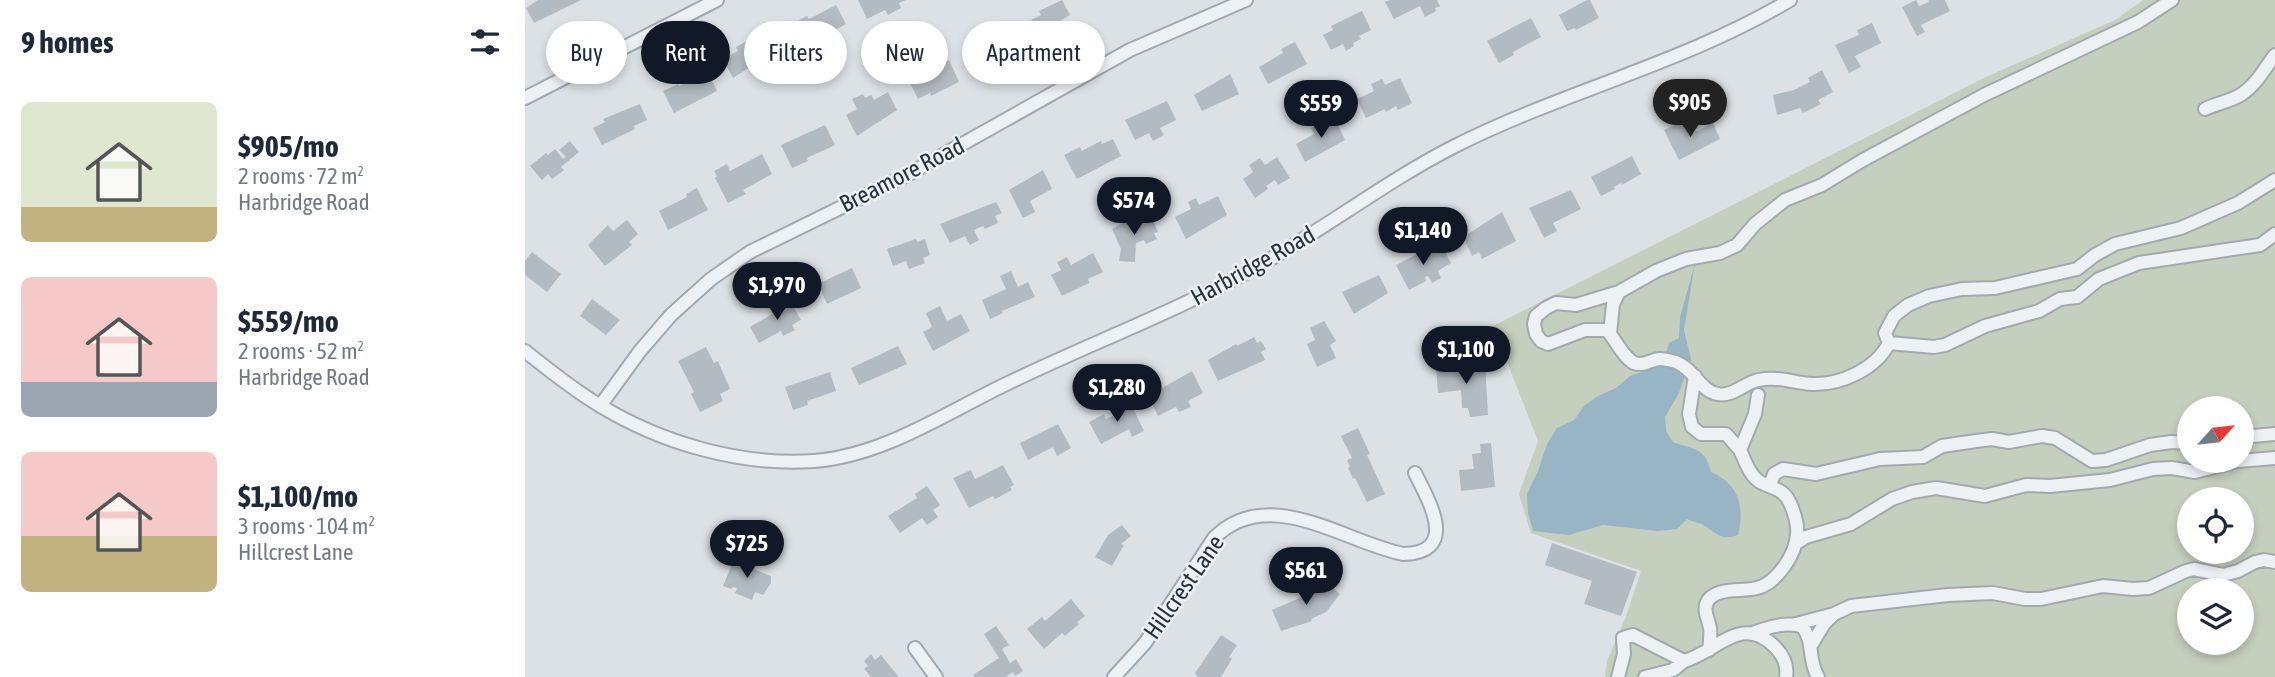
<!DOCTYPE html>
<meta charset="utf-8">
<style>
body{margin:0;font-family:"Asap Condensed",sans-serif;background:#f2f2f3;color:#1f2937;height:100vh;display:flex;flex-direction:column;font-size:26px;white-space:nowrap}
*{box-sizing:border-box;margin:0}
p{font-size:23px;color:#747a83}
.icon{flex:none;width:38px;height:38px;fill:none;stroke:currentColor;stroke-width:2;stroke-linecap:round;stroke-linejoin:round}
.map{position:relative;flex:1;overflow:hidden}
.drawer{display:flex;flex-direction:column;background:#fff;width:525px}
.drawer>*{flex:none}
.banner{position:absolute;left:21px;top:21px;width:665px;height:63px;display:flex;gap:14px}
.needle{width:46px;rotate:63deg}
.tools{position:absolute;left:1652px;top:396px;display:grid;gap:14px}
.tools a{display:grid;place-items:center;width:77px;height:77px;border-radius:50%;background:#fff;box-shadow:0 4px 10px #0003;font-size:35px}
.price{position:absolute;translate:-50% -60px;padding:0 16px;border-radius:24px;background:#111827;color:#fff;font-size:23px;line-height:46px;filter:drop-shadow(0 2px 4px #0008)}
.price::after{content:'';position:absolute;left:50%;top:42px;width:21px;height:16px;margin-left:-10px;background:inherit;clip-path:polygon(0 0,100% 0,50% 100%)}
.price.current{background:#222;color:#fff}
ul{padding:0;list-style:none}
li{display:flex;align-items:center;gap:21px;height:175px;padding:0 21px}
li span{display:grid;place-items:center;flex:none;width:196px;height:140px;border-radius:10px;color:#555}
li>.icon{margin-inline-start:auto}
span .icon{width:84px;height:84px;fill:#fffc;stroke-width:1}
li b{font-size:30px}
h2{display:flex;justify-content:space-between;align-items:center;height:84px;padding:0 21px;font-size:30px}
.chip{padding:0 24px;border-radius:32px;background:#fff;box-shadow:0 4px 10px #0003;font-size:24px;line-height:63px}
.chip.current{background:#111827;color:#fff}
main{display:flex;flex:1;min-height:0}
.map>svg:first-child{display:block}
.green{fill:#c5cfbd;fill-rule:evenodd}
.water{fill:#98b5c5}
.building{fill:#b3bbc2}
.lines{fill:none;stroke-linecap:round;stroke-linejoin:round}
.minor-casing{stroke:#a2a9af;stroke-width:16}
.minor{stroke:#eef1f4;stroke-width:12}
.labels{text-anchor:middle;stroke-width:5;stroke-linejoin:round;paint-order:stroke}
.street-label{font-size:24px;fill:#26313b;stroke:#ebf0f3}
</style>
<main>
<section class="drawer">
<h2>9 homes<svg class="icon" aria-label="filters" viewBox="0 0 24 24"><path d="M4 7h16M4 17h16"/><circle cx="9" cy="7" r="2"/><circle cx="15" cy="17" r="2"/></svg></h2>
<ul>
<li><span style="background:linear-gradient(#dfe7d0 75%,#c2b280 0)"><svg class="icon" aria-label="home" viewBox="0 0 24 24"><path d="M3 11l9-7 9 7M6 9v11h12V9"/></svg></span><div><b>$905/mo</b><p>2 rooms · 72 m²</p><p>Harbridge Road</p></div></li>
<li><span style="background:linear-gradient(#f6c9c9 75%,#9aa5b1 0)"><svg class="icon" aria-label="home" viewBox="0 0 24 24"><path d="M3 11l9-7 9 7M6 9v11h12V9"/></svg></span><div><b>$559/mo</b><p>2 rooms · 52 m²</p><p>Harbridge Road</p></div></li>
<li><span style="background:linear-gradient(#f6c9c9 60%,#c2b280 0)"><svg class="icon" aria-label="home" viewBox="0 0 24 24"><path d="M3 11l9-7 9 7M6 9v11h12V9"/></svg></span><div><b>$1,100/mo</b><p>3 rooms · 104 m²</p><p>Hillcrest Lane</p></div></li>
</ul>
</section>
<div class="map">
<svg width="1750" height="677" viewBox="0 0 1750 677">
<rect width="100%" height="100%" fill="#dce1e5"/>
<path class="green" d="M1618 0H1750V677H1080L1082 661 1100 619 1116 571 1006 533 994 494 1013 441 968 326 1461 77 1590 20ZM1664 408H1717V460H1664ZM1664 499H1717V551H1664ZM1664 590H1717V642H1664Z"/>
<path class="water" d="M1170 263 1159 330 1166 359 1154 393 1140 417 1141 431 1148 442C1170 450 1180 447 1186 472 1214 484 1220 507 1213 535 1197 541 1192 534 1180 526 1175 523 1168 522 1162 519L1152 529 1133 531 1078 525 1044 535 1008 531 1003 513 1002 494 1013 471 1022 444 1032 428 1049 420 1060 405 1073 396 1091 388 1105 376 1137 366 1144 343 1154 338 1155 317Z"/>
<path class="building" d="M13 0H56L9 23 1 8Z
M333 0H381L374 3 376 8 363 15 360 10 342 19Z
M537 0 545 15 513 34 506 20 516 15 514 11Z
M865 0H912L915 6 910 8 911 11 900 17 895 6 869 19 860 2Z
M1062 0H1065L1074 18 1051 30 1050 28 1042 31 1034 15Z
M1391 0 1394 6 1404 2 1403 0H1420L1425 11 1396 25 1400 32 1392 36 1377 7Z
M311 5 321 24 297 37 299 43 288 49 284 42 278 45 267 24 282 16 284 19Z
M837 11 846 30 834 36 836 39 828 43 829 46 821 51 818 44 806 50 798 35 808 30 806 26Z
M1006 18 1016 37 988 52 989 55 974 63 962 41Z
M1347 23 1356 43 1330 56 1336 67 1324 73 1310 45 1334 35 1332 30Z
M482 27 491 45 469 56 470 60 453 68 442 39 453 33 457 39Z
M238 37 246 52 238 56 244 67 232 73 227 66 208 78 198 59 213 51 211 47 226 39 228 42Z
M770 42 782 64 743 84 734 67 758 53 756 49Z
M424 60 434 82 406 96 405 93 393 99 383 79Z
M1297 70 1308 92 1293 100 1296 104 1278 113 1275 108 1252 115 1248 95 1269 90 1285 82 1283 78Z
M183 72 192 91 149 113 138 91 153 84 154 86Z
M705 74 714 94 677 111 669 95Z
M875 78 887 103 873 110 871 106 861 112 860 109 841 118 832 99 849 91 846 84 857 79 860 85Z
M363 92 372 110 332 136 321 115 332 109 327 99 338 94 340 98 346 95 349 100Z
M642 101 651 120 635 128 639 135 628 141 624 133 610 140 600 120Z
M115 104 122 120 109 126 110 129 77 145 68 128 80 122 78 119Z
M810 119 820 140 780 162 771 144 789 134 786 128Z
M1158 121 1164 135 1188 123 1195 139 1154 160 1139 130Z
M300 125 310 145 282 158 283 161 267 168 256 145Z
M588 139 596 156 552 179 539 155 555 147 557 151 576 141 577 144Z
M45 141 54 152 36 167 39 170 27 179 23 174 17 180 5 166 21 153 23 155 30 149 38 159 41 157 34 150Z
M237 154 247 174 218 190 221 194 203 203 190 178 192 176 189 171 202 164 205 171Z
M1107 156 1116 174 1097 185 1096 183 1089 187 1090 189 1076 196 1066 177Z
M752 157 765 178 753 185 750 180 741 186 743 189 730 198 718 179 728 172 724 165 735 158 740 165Z
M518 170 527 189 505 201 510 212 498 218 484 190Z
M172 188 183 210 143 230 134 211 162 197 161 194Z
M1046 190 1056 209 1028 223 1032 231 1019 238 1004 208Z
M693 196 702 215 661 239 650 217 666 209 663 202 671 198 674 205Z
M471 202 477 213 470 216 473 223 460 229 458 226 449 230 454 240 445 245 440 236 425 243 415 224Z
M977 212 991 241 957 259 954 252 947 256 938 237Z
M626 216 633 232 629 233 632 239 621 244 619 240 611 243 610 262 594 261 596 249 587 229 606 218 608 224Z
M102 220 113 234 104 242 107 245 80 266 63 245 83 225 88 231Z
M391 239 392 242 400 239 405 255 398 258 400 263 384 269 381 261 368 266 362 249Z
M917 246 926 263 913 271 916 278 907 283 903 276 900 277 901 281 884 290 871 265 900 250 902 253Z
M7 252 36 274 22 292 0 275V261Z
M568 253 578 272 563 279 564 283 537 296 526 275 536 270 532 262 542 257 546 265Z
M327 268 336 288 302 304 293 284Z
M486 271 493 287 503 282 510 297 477 311 478 313 465 319 457 300 481 289 475 276Z
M854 275 863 293 829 314 817 292Z
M67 299 95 320 81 335 55 316Z
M264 299 276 320 267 325 270 330 258 336 256 331 234 343 225 327 252 311 250 307Z
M415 306 422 321 436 314 445 331 408 351 398 332 407 327 401 313Z
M799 321 811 341 805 345 811 358 792 367 782 344 790 340 785 328Z
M729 337 732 343 736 341 741 349 736 352 740 360 693 381 683 360 711 344 712 346Z
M373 346 382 364 334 385 326 368Z
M181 347 189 363 193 361 205 389 195 394 198 401 175 412 166 394 169 392 153 361Z
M960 362 963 415 945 417 943 408H937L936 390 913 393 911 368Z
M667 371 678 393 663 401 666 407 654 412 651 407 633 416 623 396Z
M305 372 311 391 282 401 283 405 268 410 260 387Z
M605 402 619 431 607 437 604 429 576 444 564 422 579 414 581 419 596 412 594 408Z
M533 424 546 448 532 456 528 447 503 460 495 443Z
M833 428 845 454 842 455 860 494 842 502 830 478 828 479 823 468 825 467 822 460 827 458 816 436Z
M966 443 970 487 936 491 934 470 949 469 947 454 956 453 955 444Z
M478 465 489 485 485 487 487 490 470 499 468 496 444 508 428 478 446 470 450 479Z
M402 486 415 505 408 510 413 517 402 525 397 518 375 533 363 516 392 498 390 494Z
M597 525 606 536 596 544 599 545 587 566 570 557 583 535Z
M1027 543 1112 572 1096 616 1059 604 1067 581 1020 565Z
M210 557 224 563 223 567 246 576V583L238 595 230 592 227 600 210 593 212 588 208 587 206 589 198 586Z
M797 579 815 594 801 612 786 619 787 621 756 631 747 610 786 593Z
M546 599 560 616 552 622 554 624 540 636 537 633 519 649 502 629 517 617 520 621Z
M471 626 484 645 477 649 485 663 491 659 498 671 490 676 488 672 481 677H450L448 675 474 658 459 634Z
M696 635 712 645 704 657 707 659 696 677H673L670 673Z
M346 654 350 660 356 655 374 677H346L339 669 343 666 339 661Z"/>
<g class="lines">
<g class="minor-casing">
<path id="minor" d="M1647 0 1613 22 1459 95 1338 160 1297 185 1260 200 1230 224 1212 245 1195 253 1161 259 1131 271 1094 292 1051 305 1031 303 1021 308 1011 316 1009 324 1011 334 1016 341 1023 344 1060 330H1082C1090 339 1098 357 1109 363 1120 367 1126 359 1135 359 1139 359 1147 361 1151 362 1169 369 1176 392 1193 394 1207 397 1220 383 1233 380 1255 376 1268 383 1287 384 1316 385 1351 369 1364 343L1409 347 1420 345 1460 326 1514 311 1535 299 1552 297 1574 279 1614 263 1735 245 1750 234
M0 98 192 0
M1680 109C1692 103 1707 101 1717 94 1732 84 1739 69 1750 55
M1085 334 1088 304 1094 292
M1364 343 1360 333 1369 316 1383 305 1404 296 1437 289 1470 288 1552 269 1570 255 1590 244 1656 228 1713 203 1750 180
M0 351C24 370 47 389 74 405 136 443 215 466 289 461 356 456 418 415 477 386 559 346 645 314 726 270 796 232 859 182 930 146 1039 91 1160 63 1265 0
M1170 376 1164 414 1167 427 1176 434H1201L1215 450
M75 406 115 351 146 315 186 279 225 252 384 174 605 50 721 0
M1717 437 1750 434
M1245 485 1249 474 1258 469 1291 474 1355 459 1398 457 1417 446 1451 441 1467 439 1484 442 1517 436 1530 438 1567 461 1581 460 1625 445 1646 442 1664 443
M1270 544 1281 537 1326 524 1367 499 1387 492 1411 488 1460 496 1501 485 1525 486 1585 480 1628 469 1647 468 1670 472 1713 461 1750 458
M1309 614 1326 606 1423 595 1468 593 1500 599H1516L1578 586 1608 589 1624 588 1661 571 1669 569 1698 575 1713 571 1730 562 1739 560 1750 562
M1271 624 1309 614 1299 624 1287 644
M1228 633C1243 627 1263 621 1278 627 1290 646 1282 657 1293 677
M390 648 411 677
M1184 650C1185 643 1186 636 1185 628 1183 618 1176 607 1185 598 1197 587 1217 592 1232 588 1252 583 1271 554 1272 534 1273 524 1269 512 1265 503 1258 488 1248 489 1235 482 1225 476 1220 461 1215 450L1230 414 1233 395
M589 677 620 643 689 538C743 484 817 541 878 554 935 553 904 501 890 473
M1093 677 1099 654 1098 638 1108 635 1159 661C1192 652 1216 613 1250 647 1258 655 1263 665 1261 677
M1120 677 1148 670 1159 661"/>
</g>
<use href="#minor" class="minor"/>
</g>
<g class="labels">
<g class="street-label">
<text transform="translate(377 175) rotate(-27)" y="8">Breamore Road</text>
<text transform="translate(728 266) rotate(-29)" y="8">Harbridge Road</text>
<text transform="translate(659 587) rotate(-55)" y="8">Hillcrest Lane</text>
</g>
</g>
</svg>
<div class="tools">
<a><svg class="needle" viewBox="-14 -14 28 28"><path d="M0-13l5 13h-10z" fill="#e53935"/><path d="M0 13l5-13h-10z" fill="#747a83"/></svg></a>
<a><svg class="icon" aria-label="locate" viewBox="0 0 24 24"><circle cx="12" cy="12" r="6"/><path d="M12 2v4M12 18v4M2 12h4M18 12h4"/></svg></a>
<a><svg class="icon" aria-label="layers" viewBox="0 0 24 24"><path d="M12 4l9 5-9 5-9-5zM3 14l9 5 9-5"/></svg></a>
</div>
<b class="price current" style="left:1165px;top:139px">$905</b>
<b class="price" style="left:796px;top:140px">$559</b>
<b class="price" style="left:609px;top:237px">$574</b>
<b class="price" style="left:898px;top:267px">$1,140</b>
<b class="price" style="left:252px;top:322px">$1,970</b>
<b class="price" style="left:941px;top:386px">$1,100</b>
<b class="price" style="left:592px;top:424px">$1,280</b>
<b class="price" style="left:222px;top:580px">$725</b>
<b class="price" style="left:781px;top:607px">$561</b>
<div class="banner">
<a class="chip">Buy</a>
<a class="chip current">Rent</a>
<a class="chip">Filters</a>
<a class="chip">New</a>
<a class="chip">Apartment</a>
</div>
</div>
</main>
